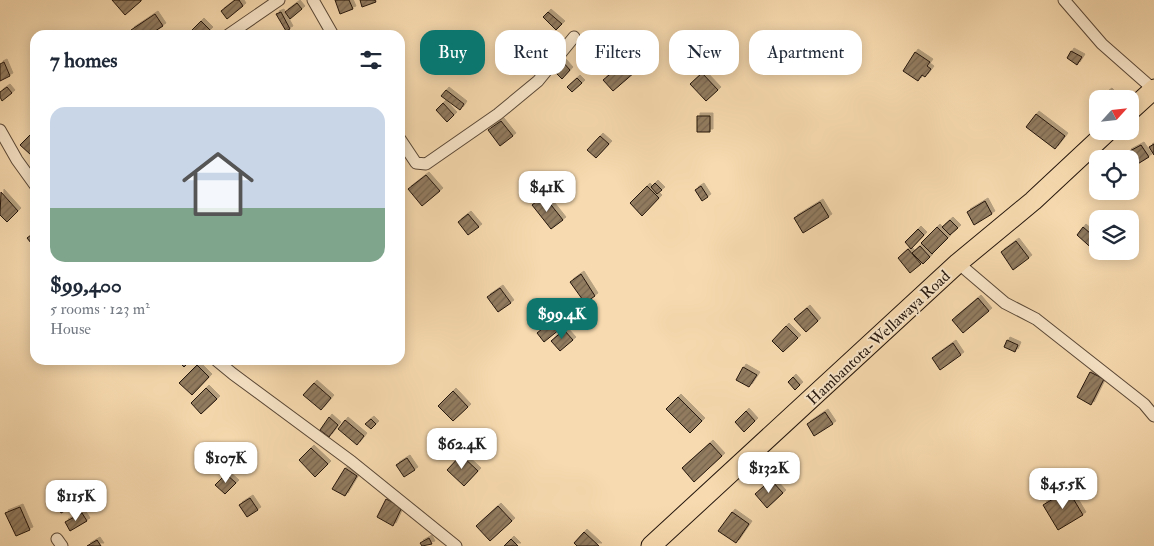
<!DOCTYPE html>
<meta charset="utf-8">
<style>
body{margin:0;font-family:"IM FELL Double Pica",serif;background:#f6f6f7;color:#1f2937;height:100vh;display:flex;flex-direction:column;font-size:19px;white-space:nowrap}
*{box-sizing:border-box;margin:0}
p{font-size:16px;color:#747a83}
.icon{flex:none;width:28px;height:28px;fill:none;stroke:currentColor;stroke-width:2;stroke-linecap:round;stroke-linejoin:round}
.map{position:relative;flex:1;overflow:hidden}
.sheet{position:absolute;left:30px;top:30px;width:375px;height:335px;display:flex;flex-direction:column;background:#fff;border-radius:15px;box-shadow:0 2px 12px #0003}
.sheet>*{flex:none}
.guide{position:absolute;left:420px;top:30px;width:475px;height:45px;display:flex;gap:10px}
.needle{width:32px;rotate:63deg}
.controls{position:absolute;left:1089px;top:90px;display:grid;gap:10px}
.controls a{display:grid;place-items:center;width:50px;height:50px;border-radius:10px;background:#fff;box-shadow:0 2px 12px #0003;font-size:25px}
.price{position:absolute;translate:-50% -42px;padding:0 11px;border-radius:10px;background:#fff;color:#222;font-size:16px;line-height:32px;filter:drop-shadow(0 1px 2px #0008)}
.price::after{content:'';position:absolute;left:50%;top:30px;width:15px;height:11px;margin-left:-8px;background:inherit;clip-path:polygon(0 0,100% 0,50% 100%)}
.price.selected{background:#0f766e;color:#fff}
ul{padding:0;list-style:none}
li{display:grid;align-content:center;gap:10px;height:265px;padding:0 20px}
li span{display:grid;place-items:center;height:155px;border-radius:15px;color:#555}
li>.icon{margin-inline-start:auto}
span .icon{width:90px;height:90px;fill:#fffc;stroke-width:1}
li b{font-size:21px}
h2{display:flex;justify-content:space-between;align-items:center;height:60px;padding:0 20px;font-size:21px}
.chip{padding:0 18px;border-radius:15px;background:#fff;box-shadow:0 2px 12px #0003;font-size:18px;line-height:45px}
.chip.selected{background:#0f766e;color:#fff}
.map>svg:first-child{display:block}
.building{fill:url(#building-hatch);stroke:#24160d;filter:url(#shadow)}
.lines{fill:none;stroke-linecap:round;stroke-linejoin:round}
.minor-casing{stroke:#594736;stroke-width:13}
.trunk-casing{stroke:#24160d;stroke-width:21}
.minor{stroke:#fae7cb;stroke-width:11}
.trunk{stroke:#f7daaf;stroke-width:19}
.labels{text-anchor:middle;stroke-width:4;stroke-linejoin:round;paint-order:stroke}
.street-label{font-size:16px;fill:#24160d;stroke:#fae7cb}
</style>
<div class="map">
<svg width="1154" height="546" viewBox="0 0 1154 546">
<defs>
<pattern id="building-hatch" width="6" height="6" patternUnits="userSpaceOnUse" patternTransform="scale(1.25)"><rect width="6" height="6" fill="#927c61"/><path d="M-1 1l2-2M0 6l6-6M5 7l2-2" fill="none" stroke="#77654e"/></pattern>
<filter id="shadow"><feDropShadow dx="3" dy="-3" stdDeviation="0" flood-color="#0004"/></filter>
</defs>
<rect width="100%" height="100%" fill="#f7daaf"/>
<filter id="stains"><feTurbulence type="fractalNoise" baseFrequency=".004" numOctaves="4"/><feColorMatrix values="0 0 0 0 .2 0 0 0 0 .09 0 0 0 0 .02 0 0 0 .5 -.17"/></filter>
<radialGradient id="worn" r=".72"><stop offset=".6" stop-color="#630" stop-opacity="0"/><stop offset="1" stop-color="#630" stop-opacity=".3"/></radialGradient>
<path class="building" d="M112 0H141V1L125 15Z
M235 0H239L243 6 227 19 221 11Z
M335 0H349L353 9 340 14Z
M360 0H375L376 2 362 7Z
M297 3 302 9 290 19 285 12Z
M281 12 290 29 286 31 276 14Z
M548 12 562 24 556 30 543 17Z
M155 14 163 26 149 35H134L131 30Z
M201 21 210 30 205 35H196L192 30Z
M1071 51 1082 57 1077 65 1067 58Z
M915 52 930 62 927 66 931 69 925 77 922 75 918 81 903 71Z
M562 61 570 70 562 79 553 70Z
M626 61 635 72 613 91 603 80Z
M4 62 10 76 0 81V64Z
M702 73 718 90 706 101 690 84Z
M577 78 582 83 572 92 567 87Z
M7 87 12 93 2 101 0 97V92Z
M446 90 464 104 460 110 441 96Z
M1109 91 1115 98 1104 99 1102 96Z
M443 103 454 115 447 122 436 110Z
M1036 114 1065 136 1055 149 1026 127Z
M697 116H710V132H697Z
M501 121 513 136 500 146 488 130Z
M33 132 35 134V151L31 155 20 145Z
M600 136 609 144 596 158 587 150Z
M1154 144V155L1149 147Z
M1141 145 1149 157 1136 165 1128 152Z
M426 175 440 191 422 206 408 189Z
M655 183 662 190 657 194 651 187Z
M647 186 659 198 642 216 630 203Z
M701 186 708 197 702 201 695 190Z
M1 192 18 211 7 222 0 215Z
M544 196 563 220 551 229 532 205Z
M985 201 992 214 974 225 967 212Z
M820 202 829 217 803 233 794 218Z
M468 214 479 227 468 235 458 222Z
M950 220 958 228 950 235 942 227Z
M937 227 948 238 932 254 921 243Z
M1083 227 1098 240 1099 251 1097 253 1077 235Z
M918 229 924 235 911 249 905 242Z
M35 232V248L27 238Z
M1016 241 1029 258 1013 270 1001 252Z
M920 246 930 257 923 264 912 253Z
M908 249 921 264 910 273 898 258Z
M581 274 595 296 585 303 570 282Z
M500 288 511 303 498 312 487 297Z
M978 298 989 311 963 333 952 320Z
M807 308 818 321 806 332 794 319Z
M553 320 560 329 544 342 537 333Z
M786 326 798 338 783 352 772 341Z
M564 330 573 340 560 351 551 341Z
M1007 340 1018 345 1015 352 1004 347Z
M953 343 961 355 940 370 932 358Z
M177 360H191L184 367Z
M197 365 209 377 192 395 179 383Z
M743 367 757 375 749 387 736 380Z
M1090 372 1104 379 1091 405 1077 397Z
M793 377 800 385 795 390 788 382Z
M314 383 331 398 321 410 303 395Z
M206 388 217 399 201 414 191 403Z
M453 391 468 407 453 421 438 406Z
M678 397 702 421 690 433 666 409Z
M746 411 755 421 744 432 735 422Z
M825 412 833 424 814 436 807 424Z
M329 417 338 425 329 437 320 430Z
M371 419 376 424 371 429 365 424Z
M345 420 364 436 357 445 338 429Z
M710 443 722 456 694 482 682 468Z
M311 448 328 464 315 477 299 460Z
M461 455 478 471 464 486 447 470Z
M407 458 415 470 404 477 396 465Z
M345 468 357 476 345 496 332 489Z
M226 474 236 483 225 494 215 485Z
M771 480 783 493 767 508 755 494Z
M75 487 83 501 61 513 53 499Z
M1068 490 1083 515 1058 530 1043 505Z
M250 498 258 510 247 517 239 505Z
M386 499 402 507 393 526 377 517Z
M498 506 512 521 490 541 476 526Z
M20 507 30 530 16 536 5 513Z
M732 512 749 524 736 543 718 531Z
M82 513 87 521 70 531 65 522Z
M584 532 599 546H577L574 543Z
M429 538 432 544 422 546 420 543Z
M511 539 518 546H504Z
M97 540 101 546H87Z"/>
<g class="lines">
<g class="minor-casing">
<path id="minor" d="M313 0 333 35
M1064 0 1102 44 1153 89
M228 35 279 0
M0 130 17 160 35 185
M400 139 416 163 426 164 498 114 538 81 574 37
M958 263 1005 303 1036 319 1144 404 1154 416
M216 360 233 374 352 462 456 546
M57 539 62 546"/>
</g>
<g class="trunk-casing">
<path id="trunk" d="M1130 111 1154 89
M651 546 958 263 1033 201 1108 131"/>
</g>
<use href="#minor" class="minor"/>
<use href="#trunk" class="trunk"/>
</g>
<g class="labels">
<g class="street-label">
<text transform="translate(878 337) rotate(-43)" y="6">Hambantota-Wellawaya Road</text>
</g>
</g>
<rect width="100%" height="100%" filter="url(#stains)"/>
<rect width="100%" height="100%" fill="url(#worn)"/>
</svg>
<div class="controls">
<a><svg class="needle" viewBox="-14 -14 28 28"><path d="M0-13l5 13h-10z" fill="#e53935"/><path d="M0 13l5-13h-10z" fill="#747a83"/></svg></a>
<a><svg class="icon" aria-label="locate" viewBox="0 0 24 24"><circle cx="12" cy="12" r="6"/><path d="M12 2v4M12 18v4M2 12h4M18 12h4"/></svg></a>
<a><svg class="icon" aria-label="layers" viewBox="0 0 24 24"><path d="M12 4l9 5-9 5-9-5zM3 14l9 5 9-5"/></svg></a>
</div>
<b class="price" style="left:547px;top:213px">$41K</b>
<b class="price selected" style="left:562px;top:340px">$99.4K</b>
<b class="price" style="left:462px;top:470px">$62.4K</b>
<b class="price" style="left:226px;top:484px">$107K</b>
<b class="price" style="left:769px;top:494px">$132K</b>
<b class="price" style="left:1063px;top:510px">$45.5K</b>
<b class="price" style="left:76px;top:522px">$115K</b>
<div class="guide">
<a class="chip selected">Buy</a>
<a class="chip">Rent</a>
<a class="chip">Filters</a>
<a class="chip">New</a>
<a class="chip">Apartment</a>
</div>
<section class="sheet">
<h2>7 homes<svg class="icon" aria-label="filters" viewBox="0 0 24 24"><path d="M4 7h16M4 17h16"/><circle cx="9" cy="7" r="2"/><circle cx="15" cy="17" r="2"/></svg></h2>
<ul>
<li><span style="background:linear-gradient(#c9d6e8 65%,#7fa58c 0)"><svg class="icon" aria-label="home" viewBox="0 0 24 24"><path d="M3 11l9-7 9 7M6 9v11h12V9"/></svg></span><div><b>$99,400</b><p>5 rooms · 123 m²</p><p>House</p></div></li>
</ul>
</section>
</div>
